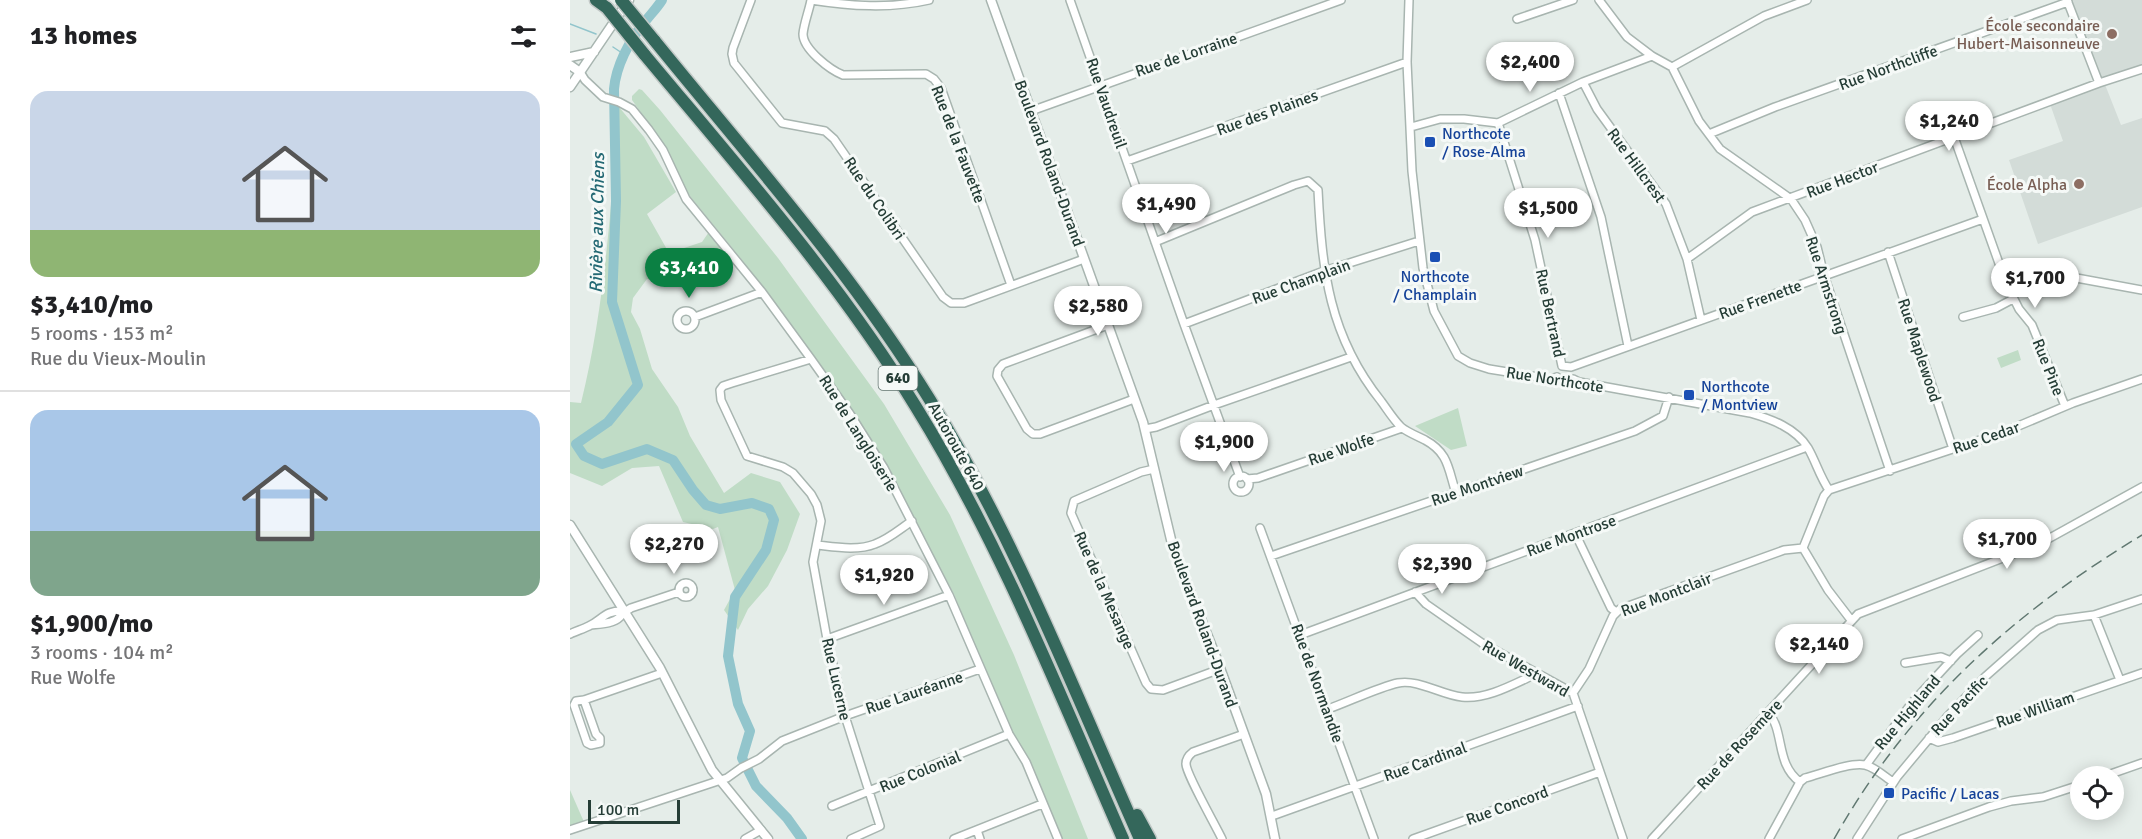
<!DOCTYPE html>
<meta charset="utf-8">
<style>
body{margin:0;font-family:Signika,sans-serif;background:#f6f6f6;color:#202124;height:100vh;display:flex;flex-direction:column;font-size:22px;white-space:nowrap}
*{box-sizing:border-box;margin:0}
p{font-size:20px;color:#757577}
.icon{flex:none;width:33px;height:33px;fill:none;stroke:currentColor;stroke-width:2;stroke-linecap:round;stroke-linejoin:round}
.map{position:relative;flex:1;overflow:hidden}
.sheet{display:flex;flex-direction:column;background:#fff;width:570px}
.sheet>*{flex:none}
.buttons{position:absolute;left:1500px;top:766px;display:grid;gap:12px}
.buttons a{display:grid;place-items:center;width:54px;height:54px;border-radius:50%;background:#fff;box-shadow:0 3px 15px #0003;font-size:30px}
.scale{position:absolute;left:18px;bottom:15px;width:92px;box-sizing:border-box;padding-left:6px;border:3px solid #253d36;border-top:0;font-size:16px;line-height:21px;white-space:nowrap;color:#253d36;-webkit-text-stroke:4px #f5f9f7;paint-order:stroke}
.price{position:absolute;translate:-50% -51px;padding:0 14px;border-radius:21px;background:#fff;color:#222;font-size:20px;line-height:39px;filter:drop-shadow(0 2px 3px #0008)}
.price::after{content:'';position:absolute;left:50%;top:36px;width:18px;height:14px;margin-left:-9px;background:inherit;clip-path:polygon(0 0,100% 0,50% 100%)}
.price.on{background:#0b8043;color:#fff}
ul{padding:0;list-style:none}
li{display:grid;align-content:center;gap:12px;height:318px;padding:0 30px}
li+li{border-top:2px solid #e0e0e0}
li span{display:grid;place-items:center;height:186px;border-radius:18px;color:#555}
li>.icon{margin-inline-start:auto}
span .icon{width:108px;height:108px;fill:#fffc;stroke-width:1}
li b{font-size:26px}
h2{display:flex;justify-content:space-between;align-items:center;height:72px;padding:0 30px;font-size:26px}
main{display:flex;flex:1;min-height:0}
.map>svg:first-child{display:block}
.built{fill:#d3dcd8}
.green{fill:#c0dcc6}
.lines{fill:none;stroke-linecap:round;stroke-linejoin:round}
.stream{stroke:#92c5cc;stroke-width:1.5}
.river{stroke:#92c5cc;stroke-width:10}
.minor-casing{stroke:#a8b5b0;stroke-width:10}
.tertiary-casing{stroke:#a8b5b0;stroke-width:11}
.motorway-casing{stroke:#c2c9c7;stroke-width:15}
.minor{stroke:#fff;stroke-width:7}
.tertiary{stroke:#fff;stroke-width:8}
.motorway{stroke:#34675b;stroke-width:12}
.rail{stroke:#607871;stroke-width:1.5;stroke-dasharray:12 6;stroke-linecap:butt}
.motorway-bridge-casing{stroke:#c2c9c7;stroke-width:15;stroke-linecap:butt}
.motorway-bridge{stroke:#34675b;stroke-width:12}
.education-dot{fill:#8d6e63;stroke:#f5f9f7;stroke-width:2}
.transit-dot{fill:#1a4fb4;stroke:#f5f9f7;stroke-width:2}
.labels{text-anchor:middle;stroke-width:6;stroke-linejoin:round;paint-order:stroke}
.shield{fill:#f5f9f7;stroke:#637570;stroke-width:1.5}
.shield-label{font-size:15px;font-weight:bold;fill:#253d36}
.education-label{font-size:16px;fill:#785e54;stroke:#f5f9f7;text-anchor:end}
.street-label{font-size:16px;fill:#253d36;stroke:#f5f9f7}
.transit-label{font-size:16px;fill:#164399;stroke:#f5f9f7;text-anchor:start}
.water-label{font-size:18px;font-style:italic;fill:#246974;stroke:#f5f9f7}
</style>
<main>
<section class="sheet">
<h2>13 homes<svg class="icon" aria-label="filters" viewBox="0 0 24 24"><path d="M4 7h16M4 17h16"/><circle cx="9" cy="7" r="2"/><circle cx="15" cy="17" r="2"/></svg></h2>
<ul>
<li><span style="background:linear-gradient(#c9d6e8 75%,#8fb573 0)"><svg class="icon" aria-label="home" viewBox="0 0 24 24"><path d="M3 11l9-7 9 7M6 9v11h12V9"/></svg></span><div><b>$3,410/mo</b><p>5 rooms · 153 m²</p><p>Rue du Vieux-Moulin</p></div></li>
<li><span style="background:linear-gradient(#a9c7e8 65%,#7fa58c 0)"><svg class="icon" aria-label="home" viewBox="0 0 24 24"><path d="M3 11l9-7 9 7M6 9v11h12V9"/></svg></span><div><b>$1,900/mo</b><p>3 rooms · 104 m²</p><p>Rue Wolfe</p></div></li>
</ul>
</section>
<div class="map">
<svg width="1572" height="839" viewBox="0 0 1572 839">
<rect width="100%" height="100%" fill="#e5ede9"/>
<path class="built" d="M1500 0H1572V69L1534 82 1551 125 1572 118V207L1468 244 1439 160 1493 141 1479 101 1529 83Z"/>
<path class="green" d="M69 89 72 90 90 110 208 258 314 404 380 515 444 655 518 839H491L461 765 440 729 413 667 384 594 314 464 282 410 172 260 115 190 96 148 62 100V96Z
M49 107 74 137 106 192 77 214 99 253 132 242 141 229 168 262 114 288 77 279 63 298 61 312 70 329 82 369 108 407 120 436 154 493 181 473 210 482 230 514 217 550 198 586 178 609 168 630 154 610 165 590 148 527 143 529 113 522 89 466 62 468 32 486 0 473V402L11 403C35 306 41 206 49 107Z
M1448 350 1451 360 1431 368 1427 358Z
M888 408 897 446 881 450 845 426Z
M0 790 14 822 0 826Z"/>
<g class="lines">
<path class="stream" d="M0 24 26 34
M43 47 55 55"/>
<path class="river" d="M92 0C87 8 80 15 74 23 59 41 46 66 44 89L46 201 42 302 68 385 38 422 6 444 14 456 32 464 77 449 103 460 123 490 136 505 150 509 182 503 199 509 204 520 196 550 165 597 158 656 168 704 180 731 172 758 186 786 217 818 232 839"/>
<g class="minor-casing">
<path id="minor" d="M181 0 163 48 162 54 164 63 212 123 255 131 264 139 373 297 381 303H394L514 259
M241 0C239 11 234 23 233 34 233 49 260 70 273 75L356 74 364 79 371 88 441 285
M241 0C280 6 320 9 359 0
M500 0 614 324 670 477
M839 0 837 62 842 171 853 268 864 311 888 356 900 363 919 369 968 377 981 379 987 377
M1029 0 1057 37 1082 56 1102 67 1129 121 1150 149 1221 199 1235 220 1247 247 1254 275 1320 471
M1497 0 1529 83
M947 19 1003 0
M1102 67 1194 16 1237 0
M10 72 15 80 33 97 49 102 62 109 79 130 93 150 116 199 192 292 241 359 280 414 314 468 379 595 439 734 456 762 488 839
M1013 82 1027 109 1096 204 1117 259 1131 320
M989 93 1031 217 1058 346
M461 111 771 0
M928 123 965 240 992 366
M841 127 870 119H894L928 123 1013 82 1082 56
M1139 134 1205 107 1498 2
M1384 137 1436 283 1449 309 1462 325 1495 406
M557 161 837 62
M585 242 724 185 738 181 748 190C752 271 759 336 811 401 817 409 823 419 831 427 837 432 847 436 855 440 879 453 878 469 886 493
M1318 252 1383 449
M1117 259 1182 212 1529 83 1572 69
M1501 277 1572 290
M107 320a9 9 0 1 1 18 0a9 9 0 1 1-18 0Z
M125 317 192 292
M1393 317 1426 308 1443 299
M614 324 754 271 849 241
M538 325 433 364 428 370 427 376 457 429 463 434H470L564 399
M241 359 162 383 153 386 150 390 151 400 177 456 213 467 223 473 241 494 247 505 251 521 243 562 257 639 275 716 310 826 281 839
M992 366 1001 367 1413 219
M987 377 994 383 1003 379 1009 382 1180 413C1201 419 1226 428 1238 448 1246 462 1250 477 1259 490
M575 429 586 427 644 405 781 357
M584 469 571 472 504 501 501 513 576 683 581 689 593 690 650 669
M663 484a8 8 0 1 1 16 0a8 8 0 1 1-16 0Z
M677 479 688 478 832 428
M1259 490 1434 432 1503 403 1572 379
M1259 490 1254 496 1233 548 1258 590 1281 620
M690 528 804 839
M1005 533 1041 608 1046 612
M247 545C265 547 288 551 305 544 319 539 330 529 342 521
M701 556 1065 431 1093 416 1099 397
M109 590a7 7 0 1 1 14 0a7 7 0 1 1-14 0Z
M845 592 856 604 912 643 1003 693 1053 839
M1524 615 1550 680
M21 625C30 624 43 624 50 617 54 613 55 611 61 608L109 592
M0 634C6 631 13 629 19 626 33 619 35 610 54 611
M730 635 1237 447
M257 639 379 595
M1335 663 1371 657 1381 661
M1003 693 1019 669 1043 616 1050 609 1214 550 1233 548
M14 700 26 734 30 738V743L21 745 17 743 4 705 6 701 14 700 92 673
M758 709C778 702 809 687 828 683 849 679 871 695 892 697 916 700 944 684 966 674
M1198 712C1215 731 1205 764 1230 782
M1359 738 1368 742 1383 738 1572 673
M1296 765 1341 704 1387 654 1408 635
M1532 777 1572 763
M262 806 439 734
M702 816 1008 706
M0 830 157 778 171 768 189 759 212 741 275 716 410 669
M407 830 410 839
M175 839 191 830
M384 839 472 804
M652 839C646 826 616 774 616 764 616 758 619 755 623 752L674 734
M843 839 1030 772
M1082 839 1288 614 1469 544 1572 487
M1199 839 1230 782 1235 778C1251 774 1280 762 1295 765 1305 767 1315 777 1323 782
M1287 839 1327 777 1377 717 1416 676 1468 630 1487 620 1524 615 1572 599
M1332 839 1419 807 1441 801 1473 797 1510 785"/>
</g>
<g class="tertiary-casing">
<path id="tertiary" d="M421 0 573 422 603 548 646 657 696 794 705 839
M0 57 24 52
M0 65 10 72
M0 87 59 0
M0 525 90 668 142 770 198 839"/>
</g>
<g class="motorway-casing">
<path id="motorway" d="M26 0 37 8
M84 40C179 157 281 271 360 400 445 538 504 691 570 839
M74 54C169 168 269 281 346 407 430 543 489 693 553 839
M567 815 580 839"/>
</g>
<use href="#minor" class="minor"/>
<use href="#tertiary" class="tertiary"/>
<use href="#motorway" class="motorway"/>
<path class="rail" d="M1264 839C1339 706 1443 613 1572 535"/>
<g class="motorway-bridge-casing">
<path id="motorway-bridge" d="M51 0 84 40
M37 8 74 54"/>
</g>
<use href="#motorway-bridge" class="motorway-bridge"/>
</g>
<g class="education-dot">
<circle cx="1542" cy="34" r="6"/>
<circle cx="1509" cy="184" r="6"/>
</g>
<g class="transit-dot">
<rect x="854" y="136" width="12" height="12" rx="3"/>
<rect x="859" y="251" width="12" height="12" rx="3"/>
<rect x="1113" y="389" width="12" height="12" rx="3"/>
<rect x="1313" y="787" width="12" height="12" rx="3"/>
</g>
<g class="labels">
<rect class="shield" x="308.5" y="366" width="39" height="24" rx="4.5"/>
<g class="shield-label">
<text x="328" y="383">640</text>
</g>
<g class="education-label">
<text x="1530" y="31">École secondaire<tspan x="1530" dy="18">Hubert-Maisonneuve</tspan></text>
<text x="1497" y="190">École Alpha</text>
</g>
<g class="street-label">
<text transform="translate(616 54) rotate(-19)" y="6">Rue de Lorraine</text>
<text transform="translate(1318 67) rotate(-20)" y="6">Rue Northcliffe</text>
<text transform="translate(537 103) rotate(71)" y="6">Rue Vaudreuil</text>
<text transform="translate(697 112) rotate(-20)" y="6">Rue des Plaines</text>
<text transform="translate(389 144) rotate(69)" y="6">Rue de la Fauvette</text>
<text transform="translate(480 163) rotate(70)" y="6">Boulevard Roland-Durand</text>
<text transform="translate(1067 165) rotate(54)" y="6">Rue Hillcrest</text>
<text transform="translate(1272 179) rotate(-21)" y="6">Rue Hector</text>
<text transform="translate(305 198) rotate(56)" y="6">Rue du Colibri</text>
<text transform="translate(731 281) rotate(-20)" y="6">Rue Champlain</text>
<text transform="translate(1257 285) rotate(72)" y="6">Rue Armstrong</text>
<text transform="translate(1190 299) rotate(-20)" y="6">Rue Frenette</text>
<text transform="translate(981 313) rotate(78)" y="6">Rue Bertrand</text>
<text transform="translate(1350 350) rotate(72)" y="6">Rue Maplewood</text>
<text transform="translate(1479 367) rotate(68)" y="6">Rue Pine</text>
<text transform="translate(985 379) rotate(9)" y="6">Rue Northcote</text>
<text transform="translate(289 433) rotate(58)" y="6">Rue de Langloiserie</text>
<text transform="translate(1416 437) rotate(-19)" y="6">Rue Cedar</text>
<text transform="translate(387 446) rotate(61)" y="6">Autoroute 640</text>
<text transform="translate(771 449) rotate(-19)" y="6">Rue Wolfe</text>
<text transform="translate(907 485) rotate(-19)" y="6">Rue Montview</text>
<text transform="translate(1001 535) rotate(-20)" y="6">Rue Montrose</text>
<text transform="translate(535 590) rotate(66)" y="6">Rue de la Mesange</text>
<text transform="translate(1096 594) rotate(-21)" y="6">Rue Montclair</text>
<text transform="translate(633 624) rotate(70)" y="6">Boulevard Roland-Durand</text>
<text transform="translate(956 668) rotate(30)" y="6">Rue Westward</text>
<text transform="translate(267 679) rotate(77)" y="6">Rue Lucerne</text>
<text transform="translate(748 683) rotate(70)" y="6">Rue de Normandie</text>
<text transform="translate(344 692) rotate(-19)" y="6">Rue Lauréanne</text>
<text transform="translate(1389 705) rotate(-47)" y="6">Rue Pacific</text>
<text transform="translate(1465 709) rotate(-19)" y="6">Rue William</text>
<text transform="translate(1337 712) rotate(-50)" y="6">Rue Highland</text>
<text transform="translate(1169 744) rotate(-47)" y="6">Rue de Rosemère</text>
<text transform="translate(855 761) rotate(-20)" y="6">Rue Cardinal</text>
<text transform="translate(350 771) rotate(-22)" y="6">Rue Colonial</text>
<text transform="translate(937 805) rotate(-20)" y="6">Rue Concord</text>
</g>
<g class="transit-label">
<text x="872" y="139">Northcote<tspan x="872" dy="18">/ Rose-Alma</tspan></text>
<text x="865" y="282" text-anchor="middle">Northcote<tspan x="865" dy="18">/ Champlain</tspan></text>
<text x="1131" y="392">Northcote<tspan x="1131" dy="18">/ Montview</tspan></text>
<text x="1331" y="799">Pacific / Lacas</text>
</g>
<g class="water-label">
<text transform="translate(27 223) rotate(-89)" y="6">Rivière aux Chiens</text>
</g>
</g>
</svg>
<div class="buttons">
<a><svg class="icon" aria-label="locate" viewBox="0 0 24 24"><circle cx="12" cy="12" r="6"/><path d="M12 2v4M12 18v4M2 12h4M18 12h4"/></svg></a>
</div>
<div class="scale">100 m</div>
<b class="price" style="left:960px;top:93px">$2,400</b>
<b class="price" style="left:1379px;top:152px">$1,240</b>
<b class="price" style="left:596px;top:235px">$1,490</b>
<b class="price" style="left:978px;top:239px">$1,500</b>
<b class="price on" style="left:119px;top:299px">$3,410</b>
<b class="price" style="left:1465px;top:309px">$1,700</b>
<b class="price" style="left:528px;top:337px">$2,580</b>
<b class="price" style="left:654px;top:473px">$1,900</b>
<b class="price" style="left:1437px;top:570px">$1,700</b>
<b class="price" style="left:104px;top:575px">$2,270</b>
<b class="price" style="left:872px;top:595px">$2,390</b>
<b class="price" style="left:314px;top:606px">$1,920</b>
<b class="price" style="left:1249px;top:675px">$2,140</b>
</div>
</main>
